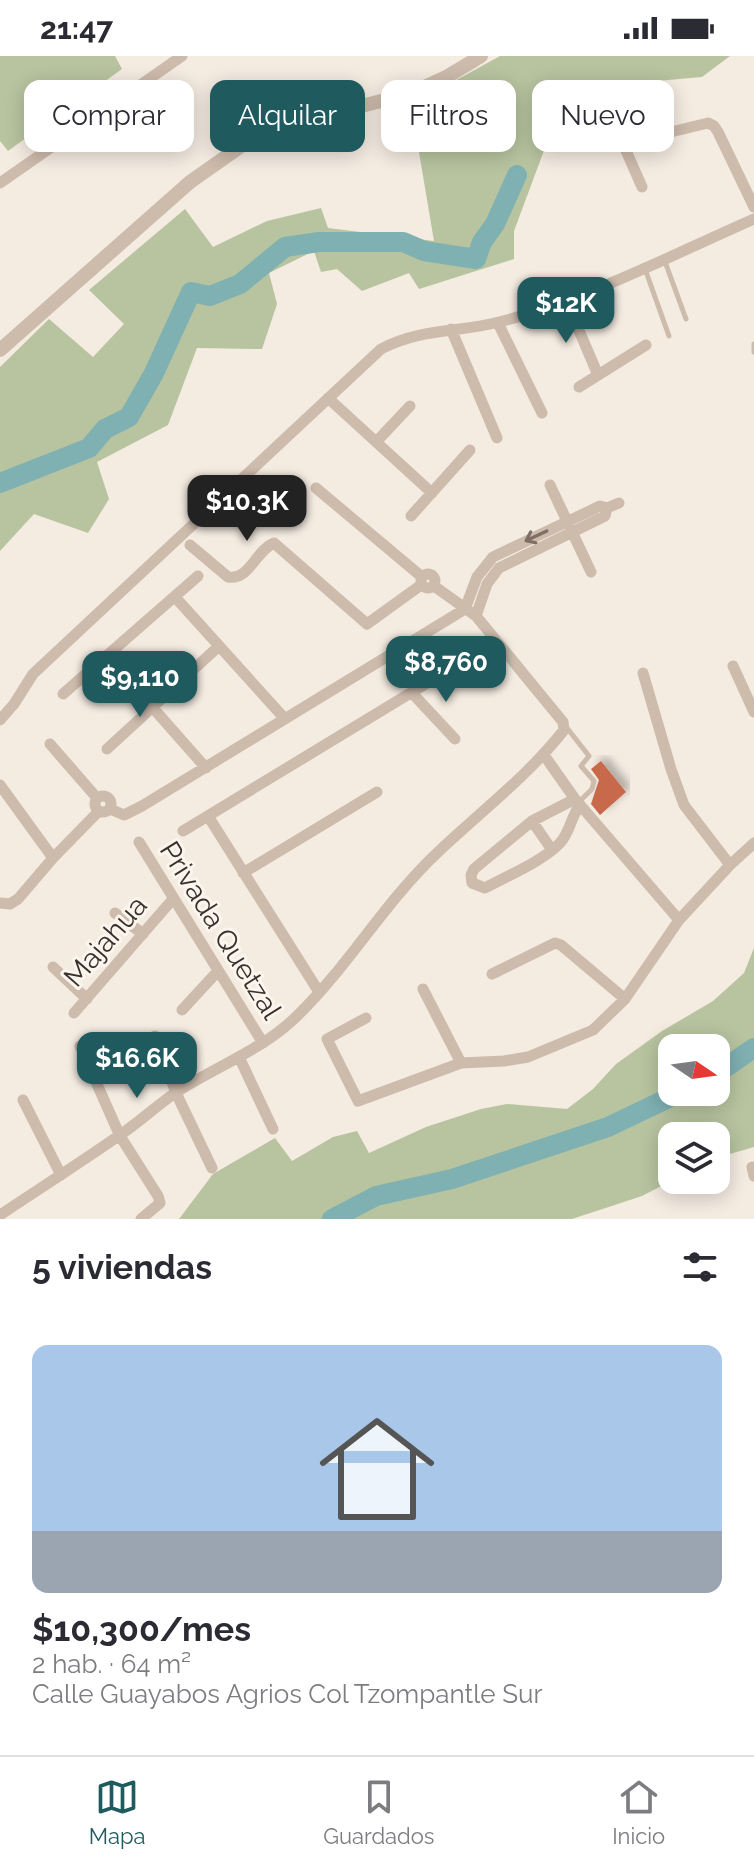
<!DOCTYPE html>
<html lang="es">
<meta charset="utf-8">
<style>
body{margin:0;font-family:Raleway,sans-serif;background:#f2f2f3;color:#2b2b33;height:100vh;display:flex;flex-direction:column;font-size:30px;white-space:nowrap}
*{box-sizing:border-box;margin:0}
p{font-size:26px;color:#7c7c81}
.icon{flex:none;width:44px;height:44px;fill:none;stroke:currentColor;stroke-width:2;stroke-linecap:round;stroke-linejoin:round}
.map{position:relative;height:1163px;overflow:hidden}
.drawer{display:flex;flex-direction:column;background:#fff;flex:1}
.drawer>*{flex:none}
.hud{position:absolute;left:24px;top:24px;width:706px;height:72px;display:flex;gap:16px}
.needle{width:52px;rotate:103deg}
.buttons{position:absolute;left:658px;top:978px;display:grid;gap:16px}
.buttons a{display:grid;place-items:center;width:72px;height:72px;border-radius:16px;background:#fff;box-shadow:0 4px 20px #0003;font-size:40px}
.price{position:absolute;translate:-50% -68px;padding:0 18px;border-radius:16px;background:#1f5a5e;color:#fff;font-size:26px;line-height:52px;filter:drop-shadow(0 2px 4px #0008)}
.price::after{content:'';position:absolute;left:50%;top:48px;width:24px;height:18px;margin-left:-12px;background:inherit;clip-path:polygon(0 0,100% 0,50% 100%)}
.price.selected{background:#222;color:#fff}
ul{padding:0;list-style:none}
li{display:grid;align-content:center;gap:16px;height:424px;padding:0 32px}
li+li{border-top:2px solid #e1e1e2}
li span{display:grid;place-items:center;height:248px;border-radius:16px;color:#555}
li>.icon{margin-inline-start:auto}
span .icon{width:144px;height:144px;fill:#fffc;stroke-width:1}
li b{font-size:34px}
h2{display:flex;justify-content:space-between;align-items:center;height:96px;padding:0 32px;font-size:34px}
.pill{padding:0 28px;border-radius:16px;background:#fff;box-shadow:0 4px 20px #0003;font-size:28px;line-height:72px}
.pill.selected{background:#1f5a5e;color:#fff}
.status{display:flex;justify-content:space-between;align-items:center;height:56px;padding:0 40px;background:#fff;direction:ltr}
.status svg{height:22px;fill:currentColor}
.tab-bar{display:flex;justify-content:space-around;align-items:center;height:112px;border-top:2px solid #e1e1e2;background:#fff;font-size:22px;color:#7c7c81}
.tab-bar a{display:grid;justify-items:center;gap:4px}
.tab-bar .selected{color:#1f5a5e}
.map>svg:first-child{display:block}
.green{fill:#b8c4a0;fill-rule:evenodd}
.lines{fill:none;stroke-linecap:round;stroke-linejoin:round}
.river{stroke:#7fb0b2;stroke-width:20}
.building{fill:#c8694b;filter:url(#shadow)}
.service{stroke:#cdbbac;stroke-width:5}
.minor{stroke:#cdbbac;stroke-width:11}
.tertiary{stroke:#cdbbac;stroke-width:14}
.oneway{stroke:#7d6f65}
.labels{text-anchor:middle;stroke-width:6;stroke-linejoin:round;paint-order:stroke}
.street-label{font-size:28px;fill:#3b302b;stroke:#fbf5ee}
</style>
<div class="status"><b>21:47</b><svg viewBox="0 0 49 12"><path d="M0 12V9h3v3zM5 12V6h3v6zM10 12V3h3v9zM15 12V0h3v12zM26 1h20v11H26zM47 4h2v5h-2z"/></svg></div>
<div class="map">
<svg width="754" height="1163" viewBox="0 0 754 1163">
<defs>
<filter id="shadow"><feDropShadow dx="5.5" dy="-5.5" stdDeviation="4" flood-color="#0004"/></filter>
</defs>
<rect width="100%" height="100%" fill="#f4ebe1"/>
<path class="green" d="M0 0H115L122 13 8 95 0 85Z
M500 0H730L702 21 612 29 552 73 514 175V203L419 233 409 217 362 235 337 213 321 216 314 195 269 217 277 248 262 293 197 292 168 369 97 406 109 443 88 477 34 458 0 495V311L49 263 93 301 124 268 89 234 185 153 213 191 267 165 321 152 328 172 434 185 411 49Z
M754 892V1091L716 1102V1080H672L673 1124 642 1140 572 1163H179L213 1118 275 1082 292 1105 333 1081 357 1075 369 1097 426 1071 481 1053 507 1048 567 1053 593 1033 616 1008 662 975 713 945 744 917ZM716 992V1036H672V992Z"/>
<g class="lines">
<path class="river" d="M0 427 89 392 105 373 129 361 154 317 191 236 210 240 240 228 285 191 319 186H403L424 195 476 203 482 186 495 168 517 119
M716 1018 754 992
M332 1163 376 1140 452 1123 608 1071 681 1036"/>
</g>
<path class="building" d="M601 705 626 736 600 759 591 748 599 724 591 713Z"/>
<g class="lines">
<path class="service" d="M664 203 686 263
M645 213 669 280
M754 288V296
M567 672 589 700 581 710 594 725 592 733 579 746"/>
<path class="minor" d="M0 127 182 0
M642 131 624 90 630 86 708 67 714 70 718 76 754 151
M566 244 598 319
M498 267 542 357
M451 273 497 382
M579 331 646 289
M328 342 432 437
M377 385 410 350
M550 429 591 516
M316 432 422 521
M411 460 470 394
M190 489 228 521C249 525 256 494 274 487L367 568 421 529
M421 525a7 7 0 1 1 14 0a7 7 0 1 1-14 0Z
M175 541 285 663
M465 553 477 521 493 501 600 450 607 452 619 447
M476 560 487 528 499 512 605 460 607 452
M108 601 206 712
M733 610 754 656
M643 617 671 713 684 749 730 809
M412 637 455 683
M63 638 198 520
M0 664 14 648 33 618 381 293C421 272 457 277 499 266 583 245 674 198 754 163
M50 688 97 742
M107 693 219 590
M544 699 575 743 679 864
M0 729 53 802
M95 748a8 8 0 1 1 16 0a8 8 0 1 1-16 0Z
M575 743 532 765 474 813 471 819 472 827 485 832C507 820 543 805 560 787 570 777 571 760 580 749
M110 753 124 759 142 750 465 553
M208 760 319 936
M532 765 552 794
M183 775 427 627
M139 786 263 987
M243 817 377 736
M0 847 10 848 18 843 53 802 98 756
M115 857 143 878
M53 911 87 943
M492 918 555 887 561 889 625 943
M423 933 461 1007
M182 954 218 915
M74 957 173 843
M366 962 327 983 358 1045 461 1007 504 1005 528 1001 593 974 625 943 679 864 730 809 754 787
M155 980 176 1037 212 1112
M80 990 120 1080 158 1140 160 1147 141 1163
M239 1001 273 1073
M23 1044 61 1119
M752 1111 754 1120
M0 1159C39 1133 78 1108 117 1081 137 1068 155 1051 175 1037 216 1010 263 994 298 959 349 909 385 846 437 797 480 756 527 721 564 674L563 666 476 560 434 530"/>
<path class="tertiary" d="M0 294 190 126 244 88 282 70 409 38 448 20 481 0"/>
</g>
<defs><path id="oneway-shaft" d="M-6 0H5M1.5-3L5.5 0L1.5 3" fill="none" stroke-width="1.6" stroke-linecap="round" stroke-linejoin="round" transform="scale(2)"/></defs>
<use class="oneway" href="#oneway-shaft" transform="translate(536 480) rotate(155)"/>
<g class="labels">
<g class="street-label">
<text transform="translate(221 874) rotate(58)" y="10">Privada Quetzal</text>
<text transform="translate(105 885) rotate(-49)" y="10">Majahua</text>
</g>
</g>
</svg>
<div class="buttons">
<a><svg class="needle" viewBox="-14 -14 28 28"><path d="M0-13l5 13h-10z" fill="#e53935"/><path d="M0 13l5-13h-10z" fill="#7c7c81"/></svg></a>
<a><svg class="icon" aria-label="layers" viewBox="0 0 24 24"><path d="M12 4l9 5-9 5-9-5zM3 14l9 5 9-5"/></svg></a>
</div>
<b class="price" style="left:566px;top:289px">$12K</b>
<b class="price selected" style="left:247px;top:487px">$10.3K</b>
<b class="price" style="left:446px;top:648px">$8,760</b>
<b class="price" style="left:140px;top:663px">$9,110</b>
<b class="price" style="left:137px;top:1044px">$16.6K</b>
<div class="hud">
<a class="pill">Comprar</a>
<a class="pill selected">Alquilar</a>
<a class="pill">Filtros</a>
<a class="pill">Nuevo</a>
</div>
</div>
<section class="drawer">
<h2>5 viviendas<svg class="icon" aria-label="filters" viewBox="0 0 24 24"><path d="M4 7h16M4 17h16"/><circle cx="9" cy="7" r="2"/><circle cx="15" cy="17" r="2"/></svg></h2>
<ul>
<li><span style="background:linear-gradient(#a9c7e8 75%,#9aa5b1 0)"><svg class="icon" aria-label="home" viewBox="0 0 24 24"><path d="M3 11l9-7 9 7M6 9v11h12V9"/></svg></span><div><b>$10,300/mes</b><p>2 hab. · 64 m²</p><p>Calle Guayabos Agrios Col Tzompantle Sur</p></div></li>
</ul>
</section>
<nav class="tab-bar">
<a class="selected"><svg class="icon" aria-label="map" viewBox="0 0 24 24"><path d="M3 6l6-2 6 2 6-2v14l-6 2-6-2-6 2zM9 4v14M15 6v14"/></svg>Mapa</a>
<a><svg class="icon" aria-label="saved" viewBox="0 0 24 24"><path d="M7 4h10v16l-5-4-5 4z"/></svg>Guardados</a>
<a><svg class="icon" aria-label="home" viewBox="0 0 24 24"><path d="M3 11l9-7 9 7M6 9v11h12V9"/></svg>Inicio</a>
</nav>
